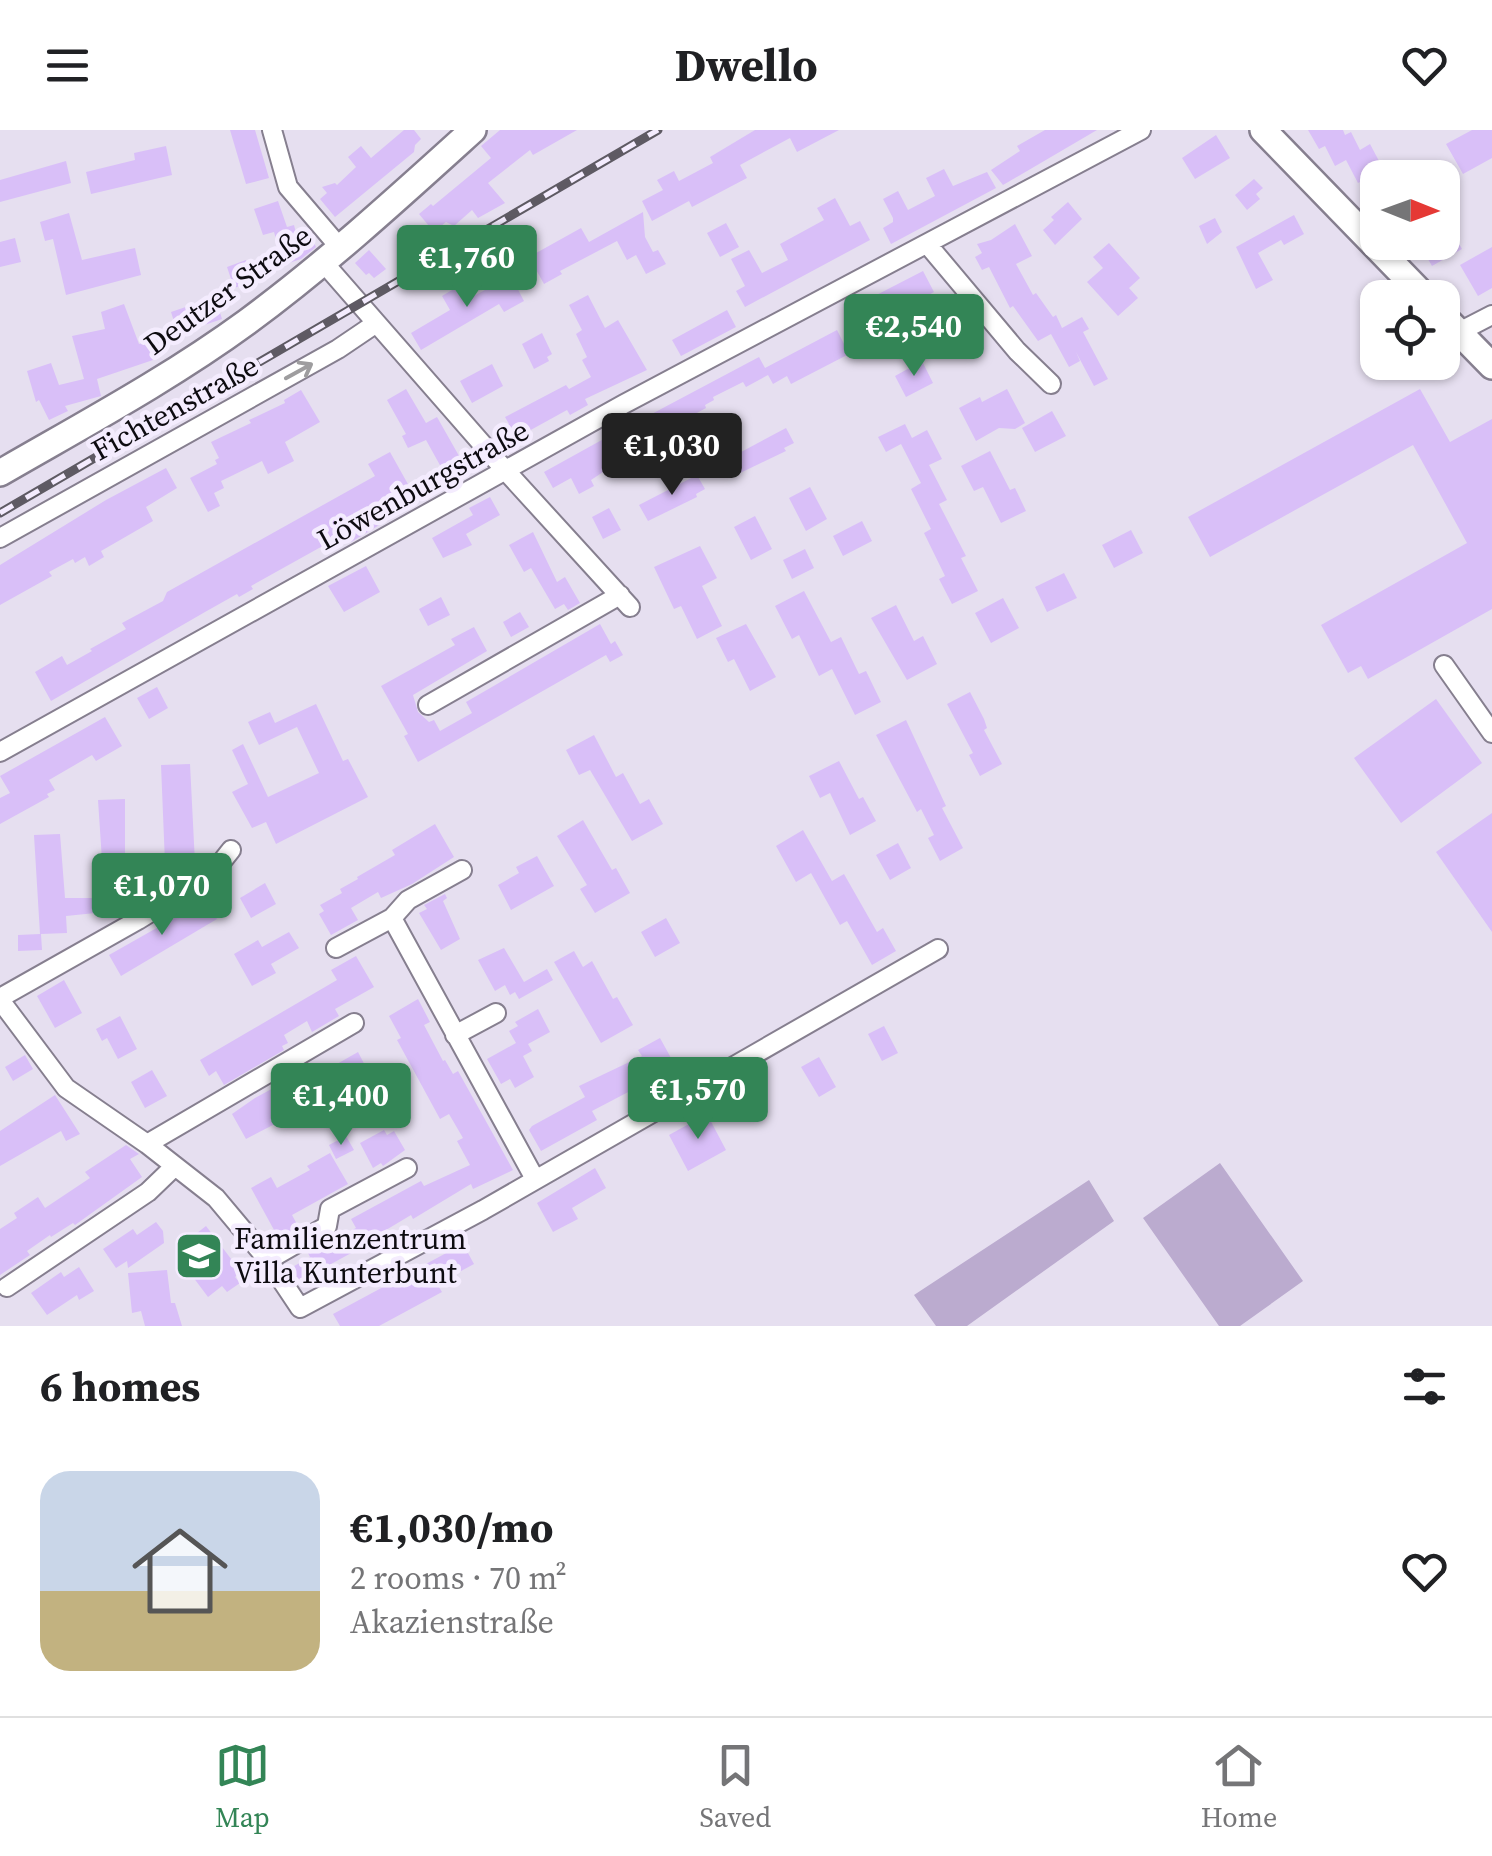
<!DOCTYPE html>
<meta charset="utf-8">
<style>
body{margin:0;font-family:"Source Serif 4",serif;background:#f6f6f6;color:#202124;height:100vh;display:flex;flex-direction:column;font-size:38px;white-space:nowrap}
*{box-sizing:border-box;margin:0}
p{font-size:32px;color:#757577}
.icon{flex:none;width:55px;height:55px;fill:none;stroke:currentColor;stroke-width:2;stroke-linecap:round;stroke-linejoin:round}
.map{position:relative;height:1196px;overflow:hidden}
.side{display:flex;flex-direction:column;background:#fff;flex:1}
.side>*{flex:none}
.needle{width:65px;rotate:91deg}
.controls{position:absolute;left:1360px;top:30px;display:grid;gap:20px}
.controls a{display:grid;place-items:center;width:100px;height:100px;border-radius:20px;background:#fff;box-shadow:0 2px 8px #0004;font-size:50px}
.price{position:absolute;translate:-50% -85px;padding:0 22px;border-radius:10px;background:#338556;color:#fff;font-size:32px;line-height:65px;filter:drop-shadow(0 2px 5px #0008)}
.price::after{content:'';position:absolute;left:50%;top:60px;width:30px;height:22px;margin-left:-15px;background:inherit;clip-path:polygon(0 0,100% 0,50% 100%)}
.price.on{background:#222;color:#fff}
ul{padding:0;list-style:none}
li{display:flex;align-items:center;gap:30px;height:250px;padding:0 40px}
li span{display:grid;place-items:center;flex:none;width:280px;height:200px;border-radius:30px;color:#555}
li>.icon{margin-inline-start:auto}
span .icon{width:120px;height:120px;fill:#fffc;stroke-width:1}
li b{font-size:42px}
h2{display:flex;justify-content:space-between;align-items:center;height:120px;padding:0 40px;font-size:42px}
header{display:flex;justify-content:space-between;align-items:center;height:130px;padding:0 40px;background:#fff;font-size:45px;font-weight:700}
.tab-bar{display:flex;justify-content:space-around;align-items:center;height:140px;border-top:2px solid #e0e0e0;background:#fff;font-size:28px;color:#757577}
.tab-bar a{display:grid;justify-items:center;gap:5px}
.tab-bar .on{color:#338556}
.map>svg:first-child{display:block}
.green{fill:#bbabcf}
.building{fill:#d9bff8}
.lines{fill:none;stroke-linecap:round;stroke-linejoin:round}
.street-casing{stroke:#867f8f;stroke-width:22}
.secondary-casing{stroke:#867f8f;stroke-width:30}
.street{stroke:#fff;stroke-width:18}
.secondary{stroke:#fff;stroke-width:25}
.rail-casing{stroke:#5e5a63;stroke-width:9}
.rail{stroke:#f4ecfe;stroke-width:5;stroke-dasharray:15;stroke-linecap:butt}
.oneway{stroke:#9e9d9f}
.labels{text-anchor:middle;stroke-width:9;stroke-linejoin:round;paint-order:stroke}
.street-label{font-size:30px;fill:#0d0b10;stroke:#f4ecfe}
.poi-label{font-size:30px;fill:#0d0b10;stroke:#f4ecfe;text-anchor:start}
</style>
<header><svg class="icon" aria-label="menu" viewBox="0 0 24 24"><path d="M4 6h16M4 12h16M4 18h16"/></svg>Dwello<svg class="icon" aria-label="heart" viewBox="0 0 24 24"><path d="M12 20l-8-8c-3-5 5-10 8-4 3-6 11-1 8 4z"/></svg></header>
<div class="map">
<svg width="1492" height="1196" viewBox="0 0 1492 1196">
<rect width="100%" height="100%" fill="#e6dff0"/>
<path class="green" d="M1220 1033 1303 1151 1240 1196H1219L1143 1088Z
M1089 1050 1114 1091 967 1196H936L914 1165Z"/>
<path class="building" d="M230 0H255L269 48 246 54Z
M404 0H414L421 9 415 15 414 22 335 87 320 69 327 63 322 57 335 53 337 55 356 37 348 27 361 16 371 28Z
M500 0H577L533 25 530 20 488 53 505 73 478 88 472 80 454 96 446 92 434 102 419 84 431 74 433 76 491 28 481 16Z
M755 0H839L797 22 790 8 740 35 747 48 692 77 689 71 652 91 642 71 663 60 657 50 674 41 679 51 713 33 710 27Z
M1045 0H1097L1003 55 991 40 1020 21 1017 16Z
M1308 0H1343L1345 5 1351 2 1360 20 1370 14 1388 48H1369L1358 53 1346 30 1335 36 1325 16 1319 19Z
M1472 0H1492V28L1463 44 1446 14Z
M1216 5 1230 28 1195 49 1182 28Z
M166 16 172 45 91 64 86 42 135 30 134 23Z
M66 31 71 53 0 72V50Z
M944 39 953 56 987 42 996 58 891 114 883 98 893 92V88L883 69 898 61 908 80 935 66 926 48Z
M1254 49 1263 58 1256 64 1260 69 1247 80 1235 65Z
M835 68 850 96 860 91 870 110 745 177 736 161 745 156 731 129 749 120 762 143 788 130 780 114 824 90 817 78Z
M278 71 287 97 294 95 296 103 308 100 316 117 301 129 283 135 274 102 263 105 254 79Z
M1068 72 1082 89 1055 115 1043 100 1054 90 1051 87Z
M643 82 645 107 653 122 658 120 666 134 646 144 636 125 627 130 617 111 560 141 562 144 544 154 529 127 581 98 589 112Z
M69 83 82 130 135 118 141 145 66 165 53 109 45 111 40 92Z
M1294 85 1304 104 1284 115 1281 110 1258 123 1273 150 1256 159 1236 117Z
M1442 85 1462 119 1432 136 1418 112H1442Z
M1215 88 1222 102 1207 114 1199 96Z
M726 93 739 117 720 127 707 103Z
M1015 94 1032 126 1016 134 1033 165 1036 163 1053 187 1056 185 1062 198 1082 187 1089 199 1083 202 1108 249 1094 256 1076 222 1080 231 1069 237 1051 204 1038 211 1013 176 1010 178 989 137 982 140 975 127 982 123 977 114 991 110Z
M15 108 21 132 0 137V112Z
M1109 113 1140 148 1129 158 1138 168 1118 186 1087 152 1103 138 1093 127Z
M1492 117V158L1478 166 1460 135Z
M369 120 386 139 374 148 369 143 366 145 355 133Z
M246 130 253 152 234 158 227 137Z
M923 141 934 162 869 197 857 175Z
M511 146 524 171 504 182 499 174 421 220 411 203 450 180 442 166 462 154 470 168Z
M588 165 605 198 618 190 647 240 585 269 588 275 570 285 567 280 507 313 500 299 509 294 505 287 566 255 569 259 591 247 582 230 587 227 576 204 582 200 569 175Z
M215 167 222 189 178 204 171 182Z
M124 174 139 214 147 212 153 230 97 249 101 266 65 276 68 281 49 290 39 270 36 272 27 241 51 233 59 255 84 249 72 206 105 199 101 182Z
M727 180 736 197 681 226 672 210Z
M965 192 975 211 954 222 944 203Z
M837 200 849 224 791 254 787 246 773 254 768 245 746 257 743 252 713 267 714 270 705 275 706 278 695 284 698 291 681 300 677 293 655 305 646 287 759 227 765 238Z
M542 203 552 224 547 227 549 231 534 239 522 214Z
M922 231 933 253 906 267 895 246Z
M492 234 503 256 472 273 460 251Z
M406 259 426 293 437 287 467 340 416 367 410 355 441 337 426 310 408 318 402 306 406 304 387 270Z
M1007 259 1025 293 1015 299 999 298 976 311 959 278 980 267 982 272Z
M1420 259 1450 312 1492 289V479L1368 549 1361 536 1348 543 1321 495 1467 413 1413 315 1210 427 1188 387Z
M301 260 320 292 285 312 294 331 268 344 262 331 221 351 224 358 214 363 220 376 208 382 190 348 217 334 215 330 219 328 211 312 251 293 249 290 285 273 284 270Z
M1052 281 1066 306 1035 322 1022 298Z
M905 294 912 308 927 300 942 329 929 335 947 370 939 374 966 426 961 428 978 461 952 474 939 449 945 446 924 403 931 399 911 359 921 353 901 314 886 322 878 307Z
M786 298 794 313 784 318 786 321 736 345 728 329Z
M618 301 626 317 606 331 609 338 591 350 594 356 579 364 571 348 553 358 544 342Z
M990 321 1010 360 1015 358 1026 381 1001 393 983 357 974 361 961 336Z
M390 322 409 356 387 368 396 385 351 412 346 403 251 456 253 459 239 467 237 464 205 482 51 571 35 542 62 526 67 535 92 521 90 519 126 499 122 493 163 471 167 462 375 346 368 334Z
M166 338 177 358 146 377 153 391 101 421 104 427 89 436 85 427 75 433 73 429 49 442 52 446 0 475V435L106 370Z
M697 345 705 359 696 364 697 367 648 391 639 375Z
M810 357 827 389 806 401 789 368Z
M490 367 500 385 466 404 472 415 443 428 432 408 473 385 469 378Z
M609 378 621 400 603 409 592 387Z
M755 386 772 419 751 430 734 397Z
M862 391 872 411 843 426 833 406Z
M1131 400 1143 423 1114 438 1102 415Z
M533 402 557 452 565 447 580 473 568 480 564 474 555 479 531 438 524 442 509 415Z
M700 416 717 448 702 456 722 496 697 509 681 476 674 479 654 437Z
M805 419 814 438 792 449 783 430Z
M366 436 380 462 344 482 328 456Z
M1064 443 1077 468 1047 482 1035 457Z
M804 461 831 512 841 507 859 544 866 541 881 572 855 585 832 539 819 546 799 505 792 509 775 476Z
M441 467 450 485 428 496 419 479Z
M1003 468 1019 498 991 513 975 483Z
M896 475 914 511 923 506 937 534 907 550 871 488Z
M520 482 529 497 511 507 503 492Z
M600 494 611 514 615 511 623 525 610 532 606 525 418 632 404 606 408 604 381 556 455 515 451 509 474 497 487 521 413 565 418 582 429 592 434 590 440 601 472 583 466 572Z
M746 494 776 547 750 561 734 529 728 532 716 508Z
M157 557 168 578 149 589 137 568Z
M970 562 984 589 987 598 984 600 1002 634 980 646 969 625 973 623 947 574Z
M1436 569 1482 633 1401 693 1354 628Z
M316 574 343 631 348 629 368 667 276 714 266 692 252 698 232 662 248 654 232 620 243 614 268 667 319 643 297 597 259 615 248 592 270 582 275 593Z
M105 587 122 616 96 631 92 625 49 650 55 660 47 664 49 667 0 694V668L10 663 0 646Z
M906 590 946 676 942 678 963 718 940 731 928 708 934 705 921 679 917 682 876 605Z
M594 605 616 647 623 643 640 674 649 669 663 694 632 711 590 640 579 645 566 620Z
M839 631 859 669 863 667 876 691 850 705 830 663 820 668 809 646Z
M190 634 195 733H181V747L133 749 134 774 105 775 98 670 125 669V734L165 733 161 635Z
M1492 683V802L1436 722Z
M583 690 612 740 616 738 630 763 595 783 580 759 587 755 557 706Z
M435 694 454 727 412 754 381 768 378 762 351 778 358 790 331 805 319 784 324 781 320 775 342 763 340 759 358 749 357 747 395 725 392 720Z
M803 700 832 751 844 744 877 802 883 798 896 821 872 835 847 791 840 795 811 743 796 752 776 716Z
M60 704 65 768H104L105 782 66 786 67 803 41 804 42 820 18 821V805L40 804 34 705Z
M898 713 911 738 890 750 876 725Z
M537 726 554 756 511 780 498 755 519 743 516 737Z
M265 753 276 774 251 788 240 768Z
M445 764 447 768 443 771 460 809 441 820 419 783 427 779 424 775Z
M206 770 217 789 121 846 109 825Z
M666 788 680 813 655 827 641 802Z
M289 802 299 818 271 834 276 843 252 856 234 824 258 810 262 817Z
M504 818 524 852 547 839 553 850 519 869 515 862 510 865 505 855 495 861 478 830Z
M574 821 583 837 592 831 613 869 617 867 633 895 601 913 554 832Z
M356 826 374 857 335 879 339 886 312 902 307 891 284 905 288 913 282 916 284 920 224 955 216 941 209 946 200 930 337 850 331 840Z
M64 850 82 883 55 898 37 866Z
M418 869 430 892 424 895 443 931 445 930 453 944 458 941 513 1040 473 1059 471 1054 413 1089 411 1085 386 1100 388 1103 298 1152 289 1139 310 1127 308 1123 356 1098 351 1089 421 1051 424 1056 470 1035 457 1011 463 1008 449 984 440 989 397 910 401 908 389 886Z
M538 879 550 902 528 914 532 921 523 926 534 947 515 958 510 949 501 954 487 929 516 913 509 901 518 896 515 892Z
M120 886 137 919 118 929 107 908 102 911 96 899Z
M884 896 898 923 882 931 868 904Z
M660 908 676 937 592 981 597 990 541 1021 529 1000 532 996 585 967 579 956 642 926 638 920Z
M358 922 370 945 246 1009 232 984 255 968 316 935 321 943Z
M25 925 33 939 13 951 5 937Z
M819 927 836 957 819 967 801 937Z
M152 940 167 966 145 978 131 952Z
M55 965 80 1004 66 1011 61 1001 0 1036V1001Z
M707 984 726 1020 688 1041 669 1005Z
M384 1000 387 1005 394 1001 405 1020 383 1036 381 1033 373 1038 360 1013Z
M346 1006 354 1020 336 1029 329 1015Z
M126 1015 139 1024 130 1029 142 1047 75 1095 73 1093 51 1107 50 1105 27 1121 30 1125 0 1145V1099L17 1088 14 1083 38 1067 45 1078 90 1048 85 1042Z
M330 1023 348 1054 292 1085 299 1098 279 1109 251 1058 271 1047 277 1058 310 1040 307 1036Z
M595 1038 606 1058 572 1078 578 1089 553 1102 537 1073Z
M156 1092 163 1101 164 1113 128 1138 127 1131 116 1138 103 1119 133 1099 137 1105Z
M206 1096 241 1142 235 1147 240 1153 227 1162 222 1156 208 1167 187 1139H194L178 1118Z
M463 1114 474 1134 437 1154 442 1162 379 1196H340L333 1184Z
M79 1137 94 1161 79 1170 77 1165 47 1185 31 1163 61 1142 64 1147Z
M167 1140 171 1173H175L182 1196H145L141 1181 132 1183 128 1143Z"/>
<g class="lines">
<g class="street-casing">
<path id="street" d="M272 0 288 57 341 119
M928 115 1017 221 1051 254
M324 133 505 340 630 477
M1459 202 1492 185
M0 408 338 219 375 194
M1444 535 1492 603
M428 575 620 465
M0 622 624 274 1141 0
M462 740 408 770 392 788 535 1049
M336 818 392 788
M0 868 138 790 212 744 231 720
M0 870 66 958 147 1014 216 1068 268 1130 300 1178 483 1080 938 819
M455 905 496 883
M147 1014 354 893
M268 1130 327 1096 330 1079 407 1038
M7 1157 148 1062 175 1036"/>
</g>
<g class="secondary-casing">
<path id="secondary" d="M1263 0 1426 168
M1442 185 1492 236
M0 343C83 295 169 249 247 192 327 133 399 67 473 0"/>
</g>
<use href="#street" class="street"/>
<use href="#secondary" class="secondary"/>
<g class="rail-casing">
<path id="rail" d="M0 383 658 0"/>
</g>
<use href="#rail" class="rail"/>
</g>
<defs><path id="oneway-shaft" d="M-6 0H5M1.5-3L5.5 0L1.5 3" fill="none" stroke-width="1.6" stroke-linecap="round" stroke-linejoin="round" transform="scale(2.5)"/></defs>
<use class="oneway" href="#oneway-shaft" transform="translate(299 241) rotate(-29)"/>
<defs>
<g id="school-square" transform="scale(2.5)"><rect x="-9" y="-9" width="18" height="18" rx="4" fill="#338556" stroke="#f4ecfe"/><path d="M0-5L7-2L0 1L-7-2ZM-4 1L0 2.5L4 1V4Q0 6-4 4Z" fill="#fff"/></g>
</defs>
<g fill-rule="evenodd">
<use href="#school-square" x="199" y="1126"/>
</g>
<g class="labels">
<g class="street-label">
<text transform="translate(228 160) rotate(-36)" y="10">Deutzer Straße</text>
<text transform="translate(175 278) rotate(-29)" y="10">Fichtenstraße</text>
<text transform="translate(423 355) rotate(-29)" y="10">Löwenburgstraße</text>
</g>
<g class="poi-label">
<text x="234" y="1119">Familienzentrum<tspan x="234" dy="34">Villa Kunterbunt</tspan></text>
</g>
</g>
</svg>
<div class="controls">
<a><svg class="needle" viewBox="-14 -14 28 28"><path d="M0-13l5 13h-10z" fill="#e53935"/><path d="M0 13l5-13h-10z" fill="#757577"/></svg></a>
<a><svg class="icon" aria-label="locate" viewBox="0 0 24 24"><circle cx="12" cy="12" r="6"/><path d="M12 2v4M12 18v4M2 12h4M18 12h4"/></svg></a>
</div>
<b class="price" style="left:467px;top:180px">€1,760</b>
<b class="price" style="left:914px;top:249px">€2,540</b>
<b class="price on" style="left:672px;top:368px">€1,030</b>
<b class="price" style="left:162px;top:808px">€1,070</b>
<b class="price" style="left:698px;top:1012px">€1,570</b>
<b class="price" style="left:341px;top:1018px">€1,400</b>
</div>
<section class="side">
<h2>6 homes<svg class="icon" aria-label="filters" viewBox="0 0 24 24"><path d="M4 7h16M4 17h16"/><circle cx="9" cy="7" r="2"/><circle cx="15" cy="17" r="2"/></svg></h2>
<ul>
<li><span style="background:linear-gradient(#c9d6e8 60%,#c2b280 0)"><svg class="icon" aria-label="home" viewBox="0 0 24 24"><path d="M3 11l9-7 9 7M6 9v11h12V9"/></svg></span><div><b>€1,030/mo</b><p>2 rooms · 70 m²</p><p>Akazienstraße</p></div><svg class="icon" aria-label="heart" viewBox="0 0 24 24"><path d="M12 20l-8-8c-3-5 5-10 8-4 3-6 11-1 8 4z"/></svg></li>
</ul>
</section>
<nav class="tab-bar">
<a class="on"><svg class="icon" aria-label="map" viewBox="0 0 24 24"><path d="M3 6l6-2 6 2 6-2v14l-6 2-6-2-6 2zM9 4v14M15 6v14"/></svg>Map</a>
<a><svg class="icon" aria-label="saved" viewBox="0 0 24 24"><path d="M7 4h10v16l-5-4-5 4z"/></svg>Saved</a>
<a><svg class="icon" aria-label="home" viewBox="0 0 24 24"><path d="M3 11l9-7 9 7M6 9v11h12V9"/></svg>Home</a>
</nav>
